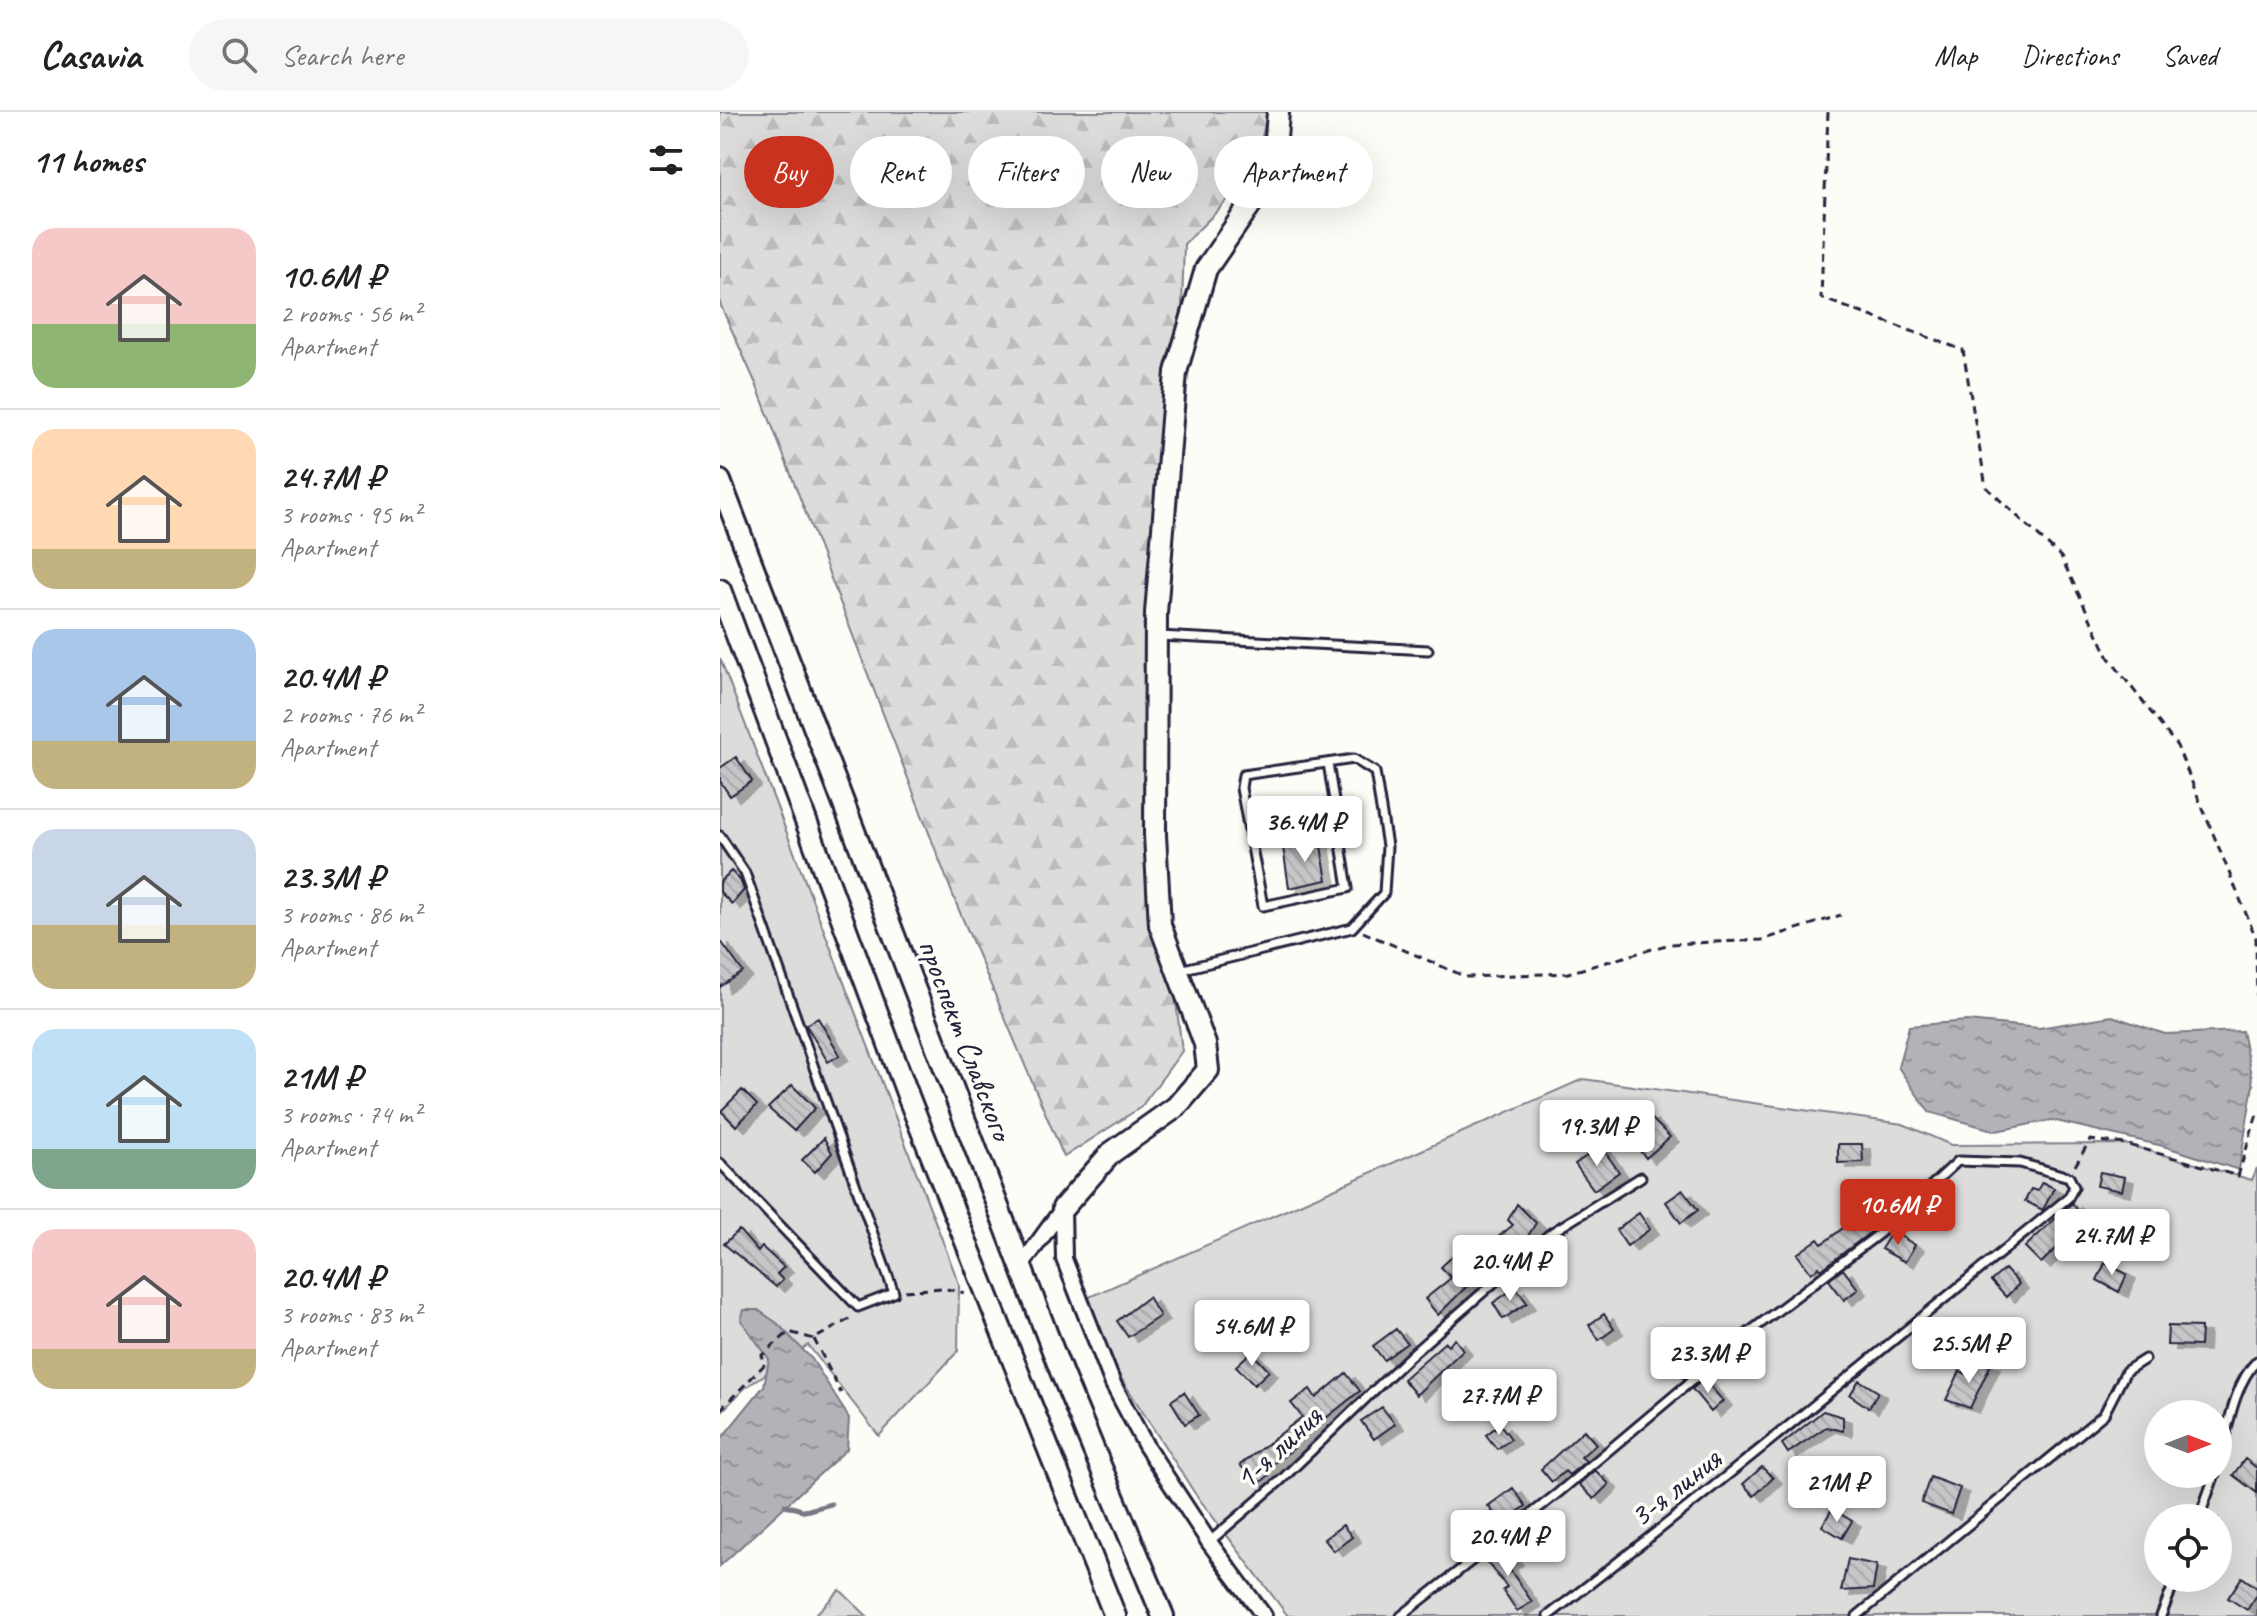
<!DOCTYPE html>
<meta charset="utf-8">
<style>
body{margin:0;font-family:Caveat,sans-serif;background:#f6f6f6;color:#222;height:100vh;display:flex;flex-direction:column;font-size:30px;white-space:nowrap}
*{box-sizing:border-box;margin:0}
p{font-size:26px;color:#767676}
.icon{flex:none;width:44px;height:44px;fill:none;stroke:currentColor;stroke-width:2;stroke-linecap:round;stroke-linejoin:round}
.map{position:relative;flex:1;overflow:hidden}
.details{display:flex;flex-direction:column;background:#fff;width:720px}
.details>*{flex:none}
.banner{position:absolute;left:24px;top:24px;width:760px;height:72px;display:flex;gap:16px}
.needle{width:52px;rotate:90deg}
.tools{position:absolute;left:1424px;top:1288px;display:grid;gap:16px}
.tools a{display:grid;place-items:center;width:88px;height:88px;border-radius:50%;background:#fff;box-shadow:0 8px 32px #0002;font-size:40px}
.price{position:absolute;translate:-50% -68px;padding:0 18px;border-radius:8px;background:#fff;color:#222;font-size:26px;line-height:52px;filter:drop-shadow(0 2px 4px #0008)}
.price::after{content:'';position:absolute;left:50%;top:48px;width:24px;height:18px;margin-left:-12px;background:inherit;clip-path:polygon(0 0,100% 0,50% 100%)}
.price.selected{background:#c8321e;color:#fff}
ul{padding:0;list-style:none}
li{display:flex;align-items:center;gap:24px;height:200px;padding:0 32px}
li+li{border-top:2px solid #e0e0e0}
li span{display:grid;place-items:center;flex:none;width:224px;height:160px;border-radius:24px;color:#555}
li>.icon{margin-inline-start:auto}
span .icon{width:96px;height:96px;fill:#fffc;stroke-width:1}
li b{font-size:34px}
h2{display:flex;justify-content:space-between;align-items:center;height:96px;padding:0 32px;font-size:34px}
.tag{padding:0 28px;border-radius:36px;background:#fff;box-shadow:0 8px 32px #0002;font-size:28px;line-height:72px}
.tag.selected{background:#c8321e;color:#fff}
header{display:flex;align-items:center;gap:48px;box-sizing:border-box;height:112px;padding:0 40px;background:#fff;border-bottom:2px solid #e0e0e0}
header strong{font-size:38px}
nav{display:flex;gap:44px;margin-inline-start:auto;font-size:28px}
.search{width:560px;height:72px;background:#f6f6f6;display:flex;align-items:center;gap:20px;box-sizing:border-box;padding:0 28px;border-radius:44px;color:#767676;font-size:30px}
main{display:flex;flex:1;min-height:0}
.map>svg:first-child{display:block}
.grass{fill:url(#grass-tufts);stroke:#807f8b;stroke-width:2}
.forest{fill:url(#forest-firs);stroke:#807f8b;stroke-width:2}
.green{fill:#dddcdb;stroke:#807f8b;stroke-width:2;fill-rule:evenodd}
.water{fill:url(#water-ripples);stroke:#787885;stroke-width:2}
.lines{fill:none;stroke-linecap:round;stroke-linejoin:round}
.stream{stroke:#787885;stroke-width:5}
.building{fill:url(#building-back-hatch);stroke:#22223b;stroke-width:2;filter:url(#shadow)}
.lane-casing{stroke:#22223b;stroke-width:13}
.street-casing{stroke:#22223b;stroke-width:20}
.secondary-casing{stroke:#22223b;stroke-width:26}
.path{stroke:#22223b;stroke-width:3;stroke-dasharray:8 6;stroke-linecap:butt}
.lane{stroke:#fdfcf7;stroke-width:7}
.street{stroke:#fdfcf7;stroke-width:14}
.secondary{stroke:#fdfcf7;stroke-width:20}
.labels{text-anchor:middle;stroke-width:7;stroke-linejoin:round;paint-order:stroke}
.street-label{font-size:32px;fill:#22223b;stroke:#fdfcf7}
</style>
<header>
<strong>Casavia</strong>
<div class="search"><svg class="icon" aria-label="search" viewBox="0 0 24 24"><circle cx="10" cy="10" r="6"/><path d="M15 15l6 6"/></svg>Search here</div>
<nav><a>Map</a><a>Directions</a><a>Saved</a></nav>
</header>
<main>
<section class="details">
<h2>11 homes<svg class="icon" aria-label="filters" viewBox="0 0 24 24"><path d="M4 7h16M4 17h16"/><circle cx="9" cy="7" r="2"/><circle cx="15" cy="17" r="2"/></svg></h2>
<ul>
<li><span style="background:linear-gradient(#f6c9c9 60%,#8fb573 0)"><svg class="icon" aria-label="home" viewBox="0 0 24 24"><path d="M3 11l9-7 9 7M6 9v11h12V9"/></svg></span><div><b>10.6M ₽</b><p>2 rooms · 56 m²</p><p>Apartment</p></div></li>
<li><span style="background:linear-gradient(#ffd9b3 75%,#c2b280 0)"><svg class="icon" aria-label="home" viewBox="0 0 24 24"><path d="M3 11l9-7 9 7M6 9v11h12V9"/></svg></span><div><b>24.7M ₽</b><p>3 rooms · 95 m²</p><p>Apartment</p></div></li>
<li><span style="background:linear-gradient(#a9c7e8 70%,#c2b280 0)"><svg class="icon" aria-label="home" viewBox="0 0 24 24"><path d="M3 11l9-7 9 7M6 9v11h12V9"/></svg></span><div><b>20.4M ₽</b><p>2 rooms · 76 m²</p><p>Apartment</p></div></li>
<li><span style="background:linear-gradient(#c9d6e8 60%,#c2b280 0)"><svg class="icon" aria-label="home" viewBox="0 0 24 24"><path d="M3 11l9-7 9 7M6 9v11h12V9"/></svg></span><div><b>23.3M ₽</b><p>3 rooms · 86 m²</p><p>Apartment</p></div></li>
<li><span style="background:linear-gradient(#bfe0f5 75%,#7fa58c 0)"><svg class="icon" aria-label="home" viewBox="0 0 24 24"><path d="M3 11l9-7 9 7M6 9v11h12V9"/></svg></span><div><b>21M ₽</b><p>3 rooms · 74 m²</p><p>Apartment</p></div></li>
<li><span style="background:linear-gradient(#f6c9c9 75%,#c2b280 0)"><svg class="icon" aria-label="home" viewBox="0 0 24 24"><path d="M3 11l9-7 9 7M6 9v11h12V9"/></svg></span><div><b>20.4M ₽</b><p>3 rooms · 83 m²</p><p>Apartment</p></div></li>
</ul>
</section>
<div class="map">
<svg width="1537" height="1504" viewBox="0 0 1537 1504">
<defs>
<pattern id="grass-tufts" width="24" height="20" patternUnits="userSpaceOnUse" patternTransform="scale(2)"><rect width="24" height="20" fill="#dddcdb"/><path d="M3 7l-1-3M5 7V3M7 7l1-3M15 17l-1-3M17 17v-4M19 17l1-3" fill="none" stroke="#bdbcbd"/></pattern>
<pattern id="forest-firs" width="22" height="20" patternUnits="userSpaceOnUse" patternTransform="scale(2)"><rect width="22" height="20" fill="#dddcdb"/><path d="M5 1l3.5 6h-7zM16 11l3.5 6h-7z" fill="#bdbcbd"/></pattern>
<pattern id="water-ripples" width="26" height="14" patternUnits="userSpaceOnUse" patternTransform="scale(2)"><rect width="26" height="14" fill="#b2b2b7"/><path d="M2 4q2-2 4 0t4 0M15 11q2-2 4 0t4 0" fill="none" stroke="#909096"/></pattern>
<pattern id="building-back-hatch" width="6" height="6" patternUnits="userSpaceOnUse" patternTransform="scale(2)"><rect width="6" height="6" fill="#c6c6c8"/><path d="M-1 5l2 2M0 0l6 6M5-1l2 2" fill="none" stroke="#aaaaad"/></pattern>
<filter id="shadow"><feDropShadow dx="9" dy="5" stdDeviation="0" flood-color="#0004"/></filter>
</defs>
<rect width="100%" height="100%" fill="#fdfcf7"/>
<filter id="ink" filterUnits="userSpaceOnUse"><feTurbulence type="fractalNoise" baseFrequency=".0125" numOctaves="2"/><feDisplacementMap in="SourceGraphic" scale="16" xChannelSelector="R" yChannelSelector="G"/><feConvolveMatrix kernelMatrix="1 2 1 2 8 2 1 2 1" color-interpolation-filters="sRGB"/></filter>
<g filter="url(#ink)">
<path class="grass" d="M120 1478 147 1504H94Z"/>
<path class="forest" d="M0 0H547C538 65 508 88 464 132L462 195 438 386 428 791 454 873 462 939 421 995 344 1045 236 791 36 272 0 192Z"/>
<path class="green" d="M0 546 239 1172 238 1239 159 1324 88 1233 25 1276 0 1301Z
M863 967 1183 1012 1231 1033 1405 1032 1532 1068 1537 1056V1504H568L474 1380 390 1249 369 1185ZM1438 1302H1498V1362H1438ZM1438 1406H1498V1466H1438Z"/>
<path class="water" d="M1392 904 1445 922 1522 919 1533 973 1519 1058 1443 1034 1332 1008 1276 1019 1209 1000 1178 955 1189 914 1247 909 1319 916Z
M24 1198H38L57 1211 92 1247 129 1306 127 1337 0 1454V1328L44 1274 49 1247 21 1208Z"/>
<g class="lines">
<path class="stream" d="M65 1393 85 1399 111 1392"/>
</g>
<path class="building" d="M16 645 32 669 10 684 0 669V656Z
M600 729 607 768 569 776 563 735Z
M11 759 20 768 24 778 12 792 0 780V770Z
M0 828 23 860 0 875Z
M98 906 120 943 108 950 86 913Z
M72 973 95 996 74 1019 48 996Z
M22 978 37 993 16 1014 1 999Z
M928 1003 950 1025 926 1046 904 1020Z
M104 1026 112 1041 95 1060 82 1048Z
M1118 1032H1142L1143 1050 1118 1051Z
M881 1034 899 1060 874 1078 855 1052Z
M1380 1060 1405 1065 1402 1079 1377 1074Z
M1322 1070 1334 1076 1323 1098 1305 1089 1311 1077 1317 1079Z
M963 1078 978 1098 961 1111 946 1090Z
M1352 1091 1364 1107 1339 1128 1342 1131 1321 1151 1305 1135Z
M797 1092 816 1111 803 1132 770 1159 766 1155 718 1203 705 1187 731 1166 721 1155 735 1142 744 1153 793 1113 788 1108Z
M919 1101 930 1117 907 1134 896 1118Z
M1140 1103 1152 1119 1101 1158 1099 1155 1091 1161 1077 1142 1098 1127 1102 1132Z
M19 1118 38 1140 42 1135 64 1155 57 1162 63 1168 56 1175 4 1132Z
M1172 1119 1195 1133 1185 1150 1161 1137Z
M1385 1151 1407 1162 1399 1180 1377 1168Z
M1123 1157 1138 1177 1124 1188 1109 1168Z
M1285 1157 1299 1172 1286 1185 1271 1169Z
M796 1175 807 1191 783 1207 773 1191Z
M428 1185 440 1204 408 1225 397 1209Z
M884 1202 894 1217 879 1228 869 1213Z
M1448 1214 1481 1215 1480 1234 1447 1233Z
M676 1217 687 1231 664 1248 653 1234Z
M987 1225 997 1239 964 1267 946 1244 957 1235 963 1242Z
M735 1227 743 1238 696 1283 683 1267 725 1230 728 1233Z
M531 1240 549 1259 534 1273 516 1254Z
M1258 1246 1271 1252 1250 1296 1226 1288 1240 1259 1249 1263Z
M626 1261 640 1279 572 1333 574 1336 545 1358 549 1363 538 1373 520 1353 582 1305 571 1291 590 1277 596 1286Z
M984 1267 1003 1289 991 1300 972 1277Z
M1139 1268 1158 1280 1149 1296 1130 1283Z
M464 1280 479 1303 465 1312 451 1289Z
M662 1295 675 1312 654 1327 641 1309Z
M1103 1299 1123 1305V1319L1106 1315 1068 1341 1062 1332Z
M780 1312 791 1327 777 1337 766 1323Z
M864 1318 876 1332 861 1345 866 1349 849 1363 845 1359 832 1370 821 1357Z
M1525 1347 1537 1356V1381L1513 1363Z
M1042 1355 1053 1366 1034 1384 1023 1372Z
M875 1358 889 1372 874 1387 859 1372Z
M1210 1365 1240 1376 1231 1402 1201 1391Z
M793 1376 806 1394 771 1419 774 1423 759 1435 747 1418 773 1400 768 1394Z
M1112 1397 1132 1409 1122 1426 1102 1414Z
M623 1413 632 1425 614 1439 604 1427Z
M782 1433 794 1448 787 1453 812 1490 797 1499 783 1478 787 1475 765 1448Z
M1128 1447 1157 1453 1153 1477 1121 1479Z
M1522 1465 1537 1476V1483L1527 1498 1508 1486Z"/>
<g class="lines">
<g class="lane-casing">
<path id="lane" d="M439 524 708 538
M0 724 25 761 174 1181 138 1195 0 1051
M460 858 632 816 664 781 667 734 655 660 634 647 523 663 521 676 543 794 628 776 608 651
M1498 1353C1507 1322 1513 1272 1537 1249
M1479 1406 1495 1362
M489 1430 560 1369 691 1243 831 1121 921 1065
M681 1504 838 1381 1032 1218 1160 1121 1238 1049 1300 1051 1349 1065 1354 1075 1348 1086C1175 1226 1005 1369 828 1504
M1137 1504 1384 1302 1406 1259 1425 1247
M1441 1504 1456 1466"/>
</g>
<g class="street-casing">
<path id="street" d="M343 1096 344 1147 393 1272 426 1334 489 1430 544 1504
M301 1154 343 1096"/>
</g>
<g class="secondary-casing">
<path id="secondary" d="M0 369 342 1262 443 1504
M0 478 190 989 395 1504
M343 1096 391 1041 456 995 488 958 485 932 440 813 435 723 436 501 456 260 486 157 530 93 555 39 558 0"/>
</g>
<path class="path" d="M1108 0 1101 186 1243 238 1266 375 1341 445 1389 546 1457 634 1536 826 1537 895
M643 820 746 865 848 861 950 832 1042 828 1121 803
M1355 1054 1370 1028 1405 1032 1518 1064 1537 1002
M185 1179 222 1176 245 1181
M94 1227 121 1281
M0 1298 45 1252 42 1243 69 1220 94 1227 133 1205"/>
<use href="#lane" class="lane"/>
<use href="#street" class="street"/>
<use href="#secondary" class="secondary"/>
</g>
</g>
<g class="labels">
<g class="street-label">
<text transform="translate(246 927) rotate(69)" y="11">проспект Славского</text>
<text transform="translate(558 1335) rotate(-43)" y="11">1-я линия</text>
<text transform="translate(955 1375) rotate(-38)" y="11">3-я линия</text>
</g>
</g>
</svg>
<div class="tools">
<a><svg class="needle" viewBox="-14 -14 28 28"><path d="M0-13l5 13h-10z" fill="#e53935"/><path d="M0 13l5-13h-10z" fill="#767676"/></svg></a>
<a><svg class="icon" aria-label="locate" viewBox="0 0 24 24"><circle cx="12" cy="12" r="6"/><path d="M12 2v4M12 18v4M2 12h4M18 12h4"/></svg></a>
</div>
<b class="price" style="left:585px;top:752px">36.4M ₽</b>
<b class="price" style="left:877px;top:1056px">19.3M ₽</b>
<b class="price selected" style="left:1178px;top:1135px">10.6M ₽</b>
<b class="price" style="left:1392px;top:1165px">24.7M ₽</b>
<b class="price" style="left:790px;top:1191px">20.4M ₽</b>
<b class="price" style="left:532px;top:1256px">54.6M ₽</b>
<b class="price" style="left:1249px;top:1273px">25.5M ₽</b>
<b class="price" style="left:988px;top:1283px">23.3M ₽</b>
<b class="price" style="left:779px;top:1325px">27.7M ₽</b>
<b class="price" style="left:1117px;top:1412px">21M ₽</b>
<b class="price" style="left:788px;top:1466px">20.4M ₽</b>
<div class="banner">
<a class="tag selected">Buy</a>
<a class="tag">Rent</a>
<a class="tag">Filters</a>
<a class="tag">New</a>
<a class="tag">Apartment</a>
</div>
</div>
</main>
